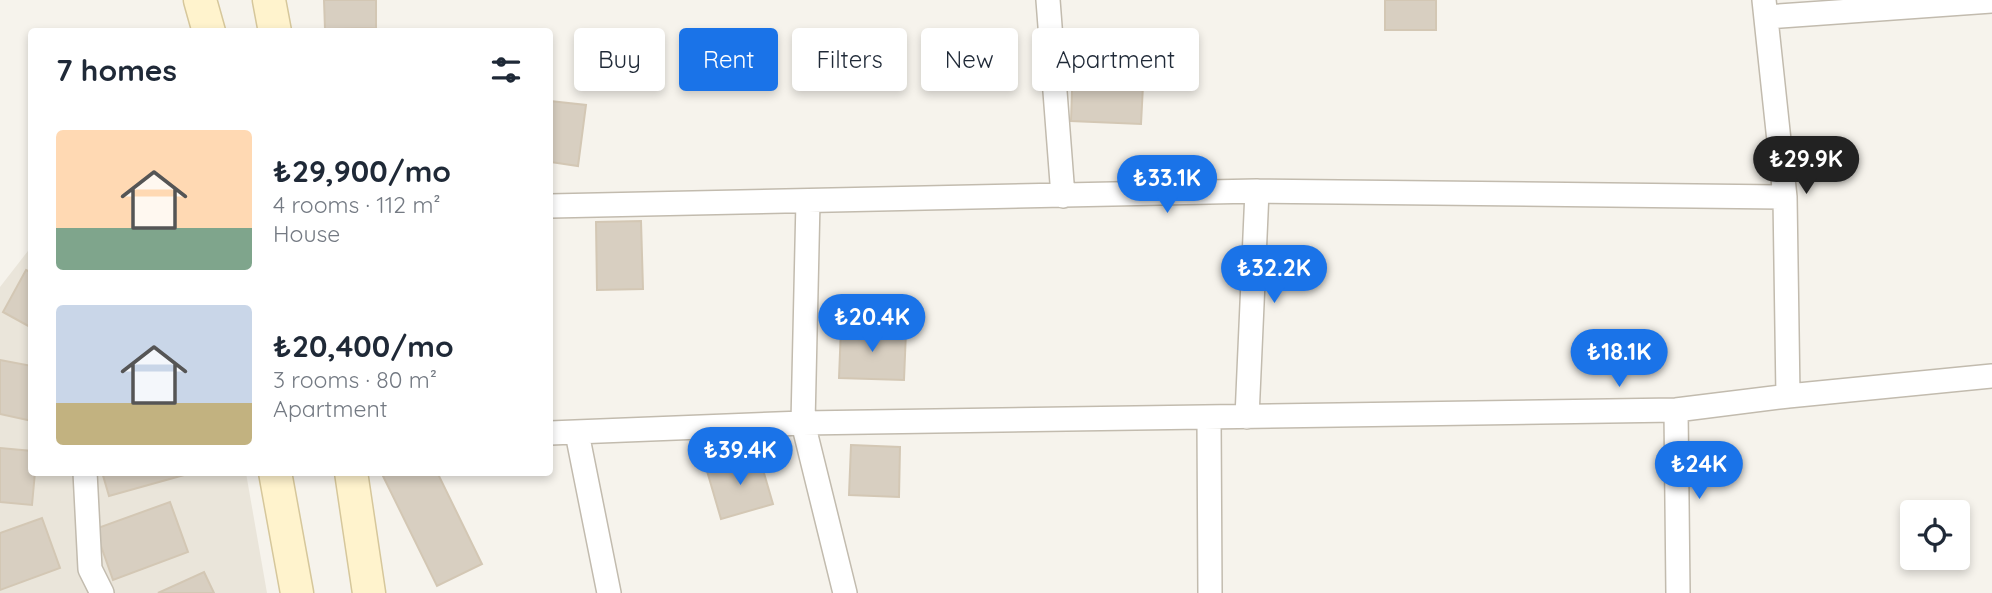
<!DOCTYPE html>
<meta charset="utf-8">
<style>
body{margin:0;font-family:Quicksand,sans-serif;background:#f6f6f7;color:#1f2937;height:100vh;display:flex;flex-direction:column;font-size:26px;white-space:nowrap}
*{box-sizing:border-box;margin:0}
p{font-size:23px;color:#747a83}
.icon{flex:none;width:38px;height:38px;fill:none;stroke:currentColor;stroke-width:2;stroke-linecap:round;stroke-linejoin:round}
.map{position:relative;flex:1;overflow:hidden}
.drawer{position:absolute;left:28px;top:28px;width:525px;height:448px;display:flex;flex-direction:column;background:#fff;border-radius:7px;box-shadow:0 4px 10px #0003}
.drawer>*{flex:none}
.guide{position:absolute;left:574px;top:28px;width:665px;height:63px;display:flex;gap:14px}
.fabs{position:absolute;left:1900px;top:500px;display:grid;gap:14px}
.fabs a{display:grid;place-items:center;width:70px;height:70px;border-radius:7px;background:#fff;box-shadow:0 4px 10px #0003;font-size:35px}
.price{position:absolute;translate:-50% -60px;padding:0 16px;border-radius:24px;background:#1a73e8;color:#fff;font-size:23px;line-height:46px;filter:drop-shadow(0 2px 4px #0008)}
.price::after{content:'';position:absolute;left:50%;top:42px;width:21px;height:16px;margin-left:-10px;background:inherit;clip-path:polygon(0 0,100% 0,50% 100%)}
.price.active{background:#222;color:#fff}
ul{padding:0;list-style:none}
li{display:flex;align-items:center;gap:21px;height:175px;padding:0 28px}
li span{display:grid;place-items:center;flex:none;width:196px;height:140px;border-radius:7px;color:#555}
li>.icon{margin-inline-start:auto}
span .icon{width:84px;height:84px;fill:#fffc;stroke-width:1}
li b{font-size:30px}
h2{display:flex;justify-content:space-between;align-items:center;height:84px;padding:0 28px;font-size:30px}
.pill{padding:0 24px;border-radius:7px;background:#fff;box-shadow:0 4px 10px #0003;font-size:24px;line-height:63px}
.pill.active{background:#1a73e8;color:#fff}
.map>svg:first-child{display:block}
.residential{fill:#eae5da}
.building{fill:#d8cfc1;stroke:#d3c7b4;stroke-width:2}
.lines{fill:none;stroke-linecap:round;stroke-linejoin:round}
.street-casing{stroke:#c2bbae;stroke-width:26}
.secondary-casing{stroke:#d6c79b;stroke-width:35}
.street{stroke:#fff;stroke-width:23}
.secondary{stroke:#fff3cd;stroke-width:32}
</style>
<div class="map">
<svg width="1992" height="593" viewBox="0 0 1992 593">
<rect width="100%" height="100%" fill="#f6f3ec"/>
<path class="residential" d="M31 247 32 472 246 473 267 593H0V287Z"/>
<path class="building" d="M324 0H376V28L325 29Z
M1385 0H1436V30H1385Z
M1073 62 1144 66 1141 124 1071 121Z
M550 101 586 105 578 166 550 162Z
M641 221 643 289 597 290 596 222Z
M26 270 32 273V328L3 312Z
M841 328 906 331 904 380 839 378Z
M0 360 32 366V421L0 414Z
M851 445 900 447 899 497 849 495Z
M0 448 32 451V472H35L32 505 0 502Z
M759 456 773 504 721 519 707 471Z
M102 472H183L184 475 109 496Z
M381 472H437L482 564 437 586Z
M170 502 188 552 113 580 95 529Z
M42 518 60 568 0 590V533Z
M204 572 214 593H158Z"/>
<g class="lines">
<g class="street-casing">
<path id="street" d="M1048 0 1063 196
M1764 0 1785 197 1788 396
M1766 17 1992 1
M808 201 803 423 845 593
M550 206 1257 191 1785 197
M1676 410 1678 593
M1247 417 1257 191
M1209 418 1210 593
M550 433 803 423 1676 410 1788 396 1992 376
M577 433 609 593
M85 472 90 569 102 593"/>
</g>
<g class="secondary-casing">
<path id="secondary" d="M200 0 209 32
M269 0 275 32
M275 472 297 593
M351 472 369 593"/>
</g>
<use href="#street" class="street"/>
<use href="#secondary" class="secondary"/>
</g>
</svg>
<div class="fabs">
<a><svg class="icon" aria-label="locate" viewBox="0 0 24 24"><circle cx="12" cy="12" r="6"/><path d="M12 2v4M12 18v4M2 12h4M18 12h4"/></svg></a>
</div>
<b class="price active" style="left:1806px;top:196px">₺29.9K</b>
<b class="price" style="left:1167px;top:215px">₺33.1K</b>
<b class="price" style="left:1274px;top:305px">₺32.2K</b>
<b class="price" style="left:872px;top:354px">₺20.4K</b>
<b class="price" style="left:1619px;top:389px">₺18.1K</b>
<b class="price" style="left:740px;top:487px">₺39.4K</b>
<b class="price" style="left:1699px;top:501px">₺24K</b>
<div class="guide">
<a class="pill">Buy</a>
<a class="pill active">Rent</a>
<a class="pill">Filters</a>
<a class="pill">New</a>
<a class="pill">Apartment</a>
</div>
<section class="drawer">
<h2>7 homes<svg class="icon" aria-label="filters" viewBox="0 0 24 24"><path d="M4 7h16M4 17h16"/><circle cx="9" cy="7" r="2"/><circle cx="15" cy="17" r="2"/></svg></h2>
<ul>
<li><span style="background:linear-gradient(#ffd9b3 70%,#7fa58c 0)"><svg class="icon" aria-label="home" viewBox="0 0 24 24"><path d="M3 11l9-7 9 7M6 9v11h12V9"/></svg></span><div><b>₺29,900/mo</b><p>4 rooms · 112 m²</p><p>House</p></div></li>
<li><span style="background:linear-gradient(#c9d6e8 70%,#c2b280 0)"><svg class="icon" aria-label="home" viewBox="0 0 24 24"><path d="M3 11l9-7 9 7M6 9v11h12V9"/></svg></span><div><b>₺20,400/mo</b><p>3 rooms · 80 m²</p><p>Apartment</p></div></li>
</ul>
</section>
</div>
